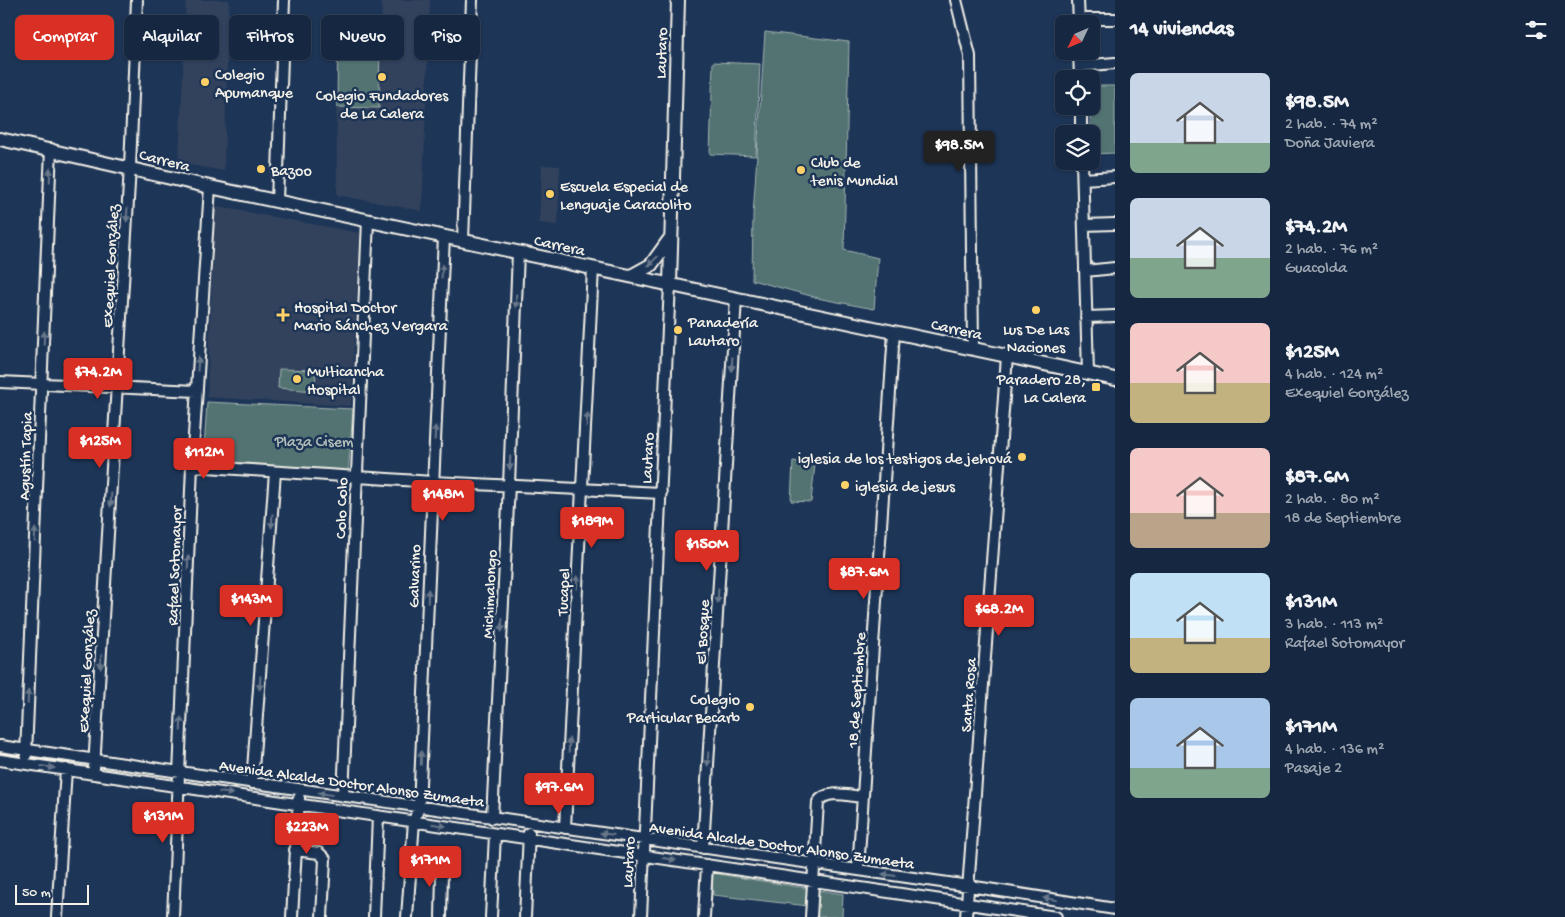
<!DOCTYPE html>
<html lang="es">
<meta charset="utf-8">
<style>
body{margin:0;font-family:"Gochi Hand",sans-serif;background:#1f3048;color:#f1f3f6;height:100vh;display:flex;flex-direction:column;font-size:19px;white-space:nowrap}
*{box-sizing:border-box;margin:0}
p{font-size:16px;color:#9ea6b1}
.icon{flex:none;width:28px;height:28px;fill:none;stroke:currentColor;stroke-width:2;stroke-linecap:round;stroke-linejoin:round}
.map{position:relative;flex:1;overflow:hidden}
.details{display:flex;flex-direction:column;background:#162841;width:450px}
.details>*{flex:none}
.banner{position:absolute;left:15px;top:15px;width:475px;height:45px;display:flex;gap:10px}
.needle{width:32px;rotate:226deg}
.controls{position:absolute;left:1055px;top:15px;display:grid;gap:10px}
.controls a{display:grid;place-items:center;width:45px;height:45px;border-radius:8px;background:#162841;box-shadow:0 1px 4px #0004,0 0 0 1px #35445a;font-size:25px}
.scale{position:absolute;left:15px;bottom:12px;width:74px;box-sizing:border-box;padding-left:5px;border:2px solid #f4f1e8;border-top:0;font-size:14px;line-height:18px;white-space:nowrap;color:#f4f1e8;-webkit-text-stroke:4px #1d3557;paint-order:stroke}
.price{position:absolute;translate:-50% -42px;padding:0 11px;border-radius:5px;background:#d93025;color:#fff;font-size:16px;line-height:32px;filter:drop-shadow(0 1px 2px #0008)}
.price::after{content:'';position:absolute;left:50%;top:30px;width:15px;height:11px;margin-left:-8px;background:inherit;clip-path:polygon(0 0,100% 0,50% 100%)}
.price.current{background:#222;color:#fff}
ul{padding:0;list-style:none}
li{display:flex;align-items:center;gap:15px;height:125px;padding:0 15px}
li span{display:grid;place-items:center;flex:none;width:140px;height:100px;border-radius:8px;color:#555}
li>.icon{margin-inline-start:auto}
span .icon{width:60px;height:60px;fill:#fffc;stroke-width:1}
li b{font-size:21px}
h2{display:flex;justify-content:space-between;align-items:center;height:60px;padding:0 15px;font-size:21px}
.pill{padding:0 18px;border-radius:8px;background:#162841;box-shadow:0 1px 4px #0004,0 0 0 1px #35445a;font-size:18px;line-height:45px}
.pill.current{background:#d93025;color:#fff}
main{display:flex;flex:1;min-height:0}
.map>svg:first-child{display:block}
.built{fill:#31425d}
.green{fill:#527373;stroke:#a3b2ae}
.lines{fill:none;stroke-linecap:round;stroke-linejoin:round}
.minor-casing{stroke:#f4f1e8;stroke-width:14}
.major-casing{stroke:#f4f1e8;stroke-width:16}
.minor{stroke:#1d3557;stroke-width:10}
.major{stroke:#1d3557;stroke-width:12}
.oneway{fill:#68778a}
.poi-dot{fill:#ffd166;stroke:#1d3557;stroke-width:2}
.labels{text-anchor:middle;stroke-width:5;stroke-linejoin:round;paint-order:stroke}
.street-label{font-size:16px;fill:#f4f1e8;stroke:#1d3557}
.poi-label{font-size:16px;fill:#f4f1e8;stroke:#1d3557;text-anchor:start}
.park-label{font-size:16px;fill:#b3bfb9;stroke:#1d3557}
</style>
<main>
<div class="map">
<svg width="1115" height="917" viewBox="0 0 1115 917">
<rect width="100%" height="100%" fill="#1d3557"/>
<filter id="ink" filterUnits="userSpaceOnUse"><feTurbulence type="fractalNoise" baseFrequency=".02" numOctaves="2"/><feDisplacementMap in="SourceGraphic" scale="10" xChannelSelector="R" yChannelSelector="G"/><feConvolveMatrix kernelMatrix="1 2 1 2 8 2 1 2 1" color-interpolation-filters="sRGB"/></filter>
<g filter="url(#ink)">
<path class="built" d="M186 0H229L224 171 179 163Z
M382 0H430L422 211 337 195 336 28 381 29Z
M542 165 560 166 558 225 539 223Z
M215 206 360 233 351 406 207 397Z"/>
<path class="green" d="M765 32 849 42 844 250 878 258 874 309 822 299 752 280 753 216Z
M338 35 380 36 379 108 337 107Z
M713 62 760 64 756 156 710 154Z
M1091 86H1115V153L1093 154 1089 106H1091Z
M279 369 316 370 315 391 278 388Z
M207 402 353 409 348 476 203 465Z
M793 461 815 464 811 502 791 501Z
M712 873 843 894 842 917H816L817 907 713 895Z"/>
<g class="lines">
<g class="minor-casing">
<path id="minor" d="M956 0 970 56 973 349
M1078 0 1079 24
M1079 19H1115
M1079 51 1080 79
M1080 66 1115 63
M1081 106V134
M1082 161 1088 373
M1083 179 1115 177
M277 201 284 0
M1084 225 1115 224
M463 240 472 0
M1085 271 1115 268
M1086 317 1115 316
M0 382 197 391
M192 466 433 482 661 493
M0 746 969 886 1115 909
M26 755 51 149
M0 760 1056 917
M94 768 130 167 137 0
M252 783 275 472
M343 796 368 220
M492 818 509 485 518 252
M565 828 593 268
M703 848 736 298
M295 850 319 853 325 859 322 917
M410 867 437 871 442 874 441 917
M858 870 894 332
M57 917 66 769
M173 917 192 466 210 187
M292 917 299 798
M374 917 378 816
M407 917 414 821 419 807 444 236
M491 917 495 834
M525 917 529 833
M641 917 670 284
M704 917 707 865
M811 917 818 802C827 789 848 796 863 797
M966 917 1007 356"/>
</g>
<g class="major-casing">
<path id="major" d="M0 139 210 187 1115 379
M631 276 651 265 669 240
M670 284 678 0"/>
</g>
<use href="#minor" class="minor"/>
<use href="#major" class="major"/>
</g>
<defs><path id="oneway-solid" d="M-6-.8H1V-3.2L6.5 0L1 3.2V.8H-6Z" transform="scale(1.25)"/></defs>
<g class="oneway">
<use href="#oneway-solid" transform="translate(50 175) rotate(-88)"/>
<use href="#oneway-solid" transform="translate(127 215) rotate(93)"/>
<use href="#oneway-solid" transform="translate(653 261) rotate(135)"/>
<use href="#oneway-solid" transform="translate(442 271) rotate(-87)"/>
<use href="#oneway-solid" transform="translate(516 301) rotate(92)"/>
<use href="#oneway-solid" transform="translate(44 338) rotate(-88)"/>
<use href="#oneway-solid" transform="translate(198 364) rotate(-86)"/>
<use href="#oneway-solid" transform="translate(732 364) rotate(93)"/>
<use href="#oneway-solid" transform="translate(587 420) rotate(-87)"/>
<use href="#oneway-solid" transform="translate(435 433) rotate(-87)"/>
<use href="#oneway-solid" transform="translate(510 463) rotate(92)"/>
<use href="#oneway-solid" transform="translate(111 500) rotate(93)"/>
<use href="#oneway-solid" transform="translate(272 521) rotate(94)"/>
<use href="#oneway-solid" transform="translate(35 535) rotate(-88)"/>
<use href="#oneway-solid" transform="translate(188 562) rotate(-88)"/>
<use href="#oneway-solid" transform="translate(577 582) rotate(-87)"/>
<use href="#oneway-solid" transform="translate(428 596) rotate(-88)"/>
<use href="#oneway-solid" transform="translate(718 596) rotate(93)"/>
<use href="#oneway-solid" transform="translate(502 625) rotate(93)"/>
<use href="#oneway-solid" transform="translate(101 662) rotate(93)"/>
<use href="#oneway-solid" transform="translate(260 683) rotate(94)"/>
<use href="#oneway-solid" transform="translate(28 697) rotate(-88)"/>
<use href="#oneway-solid" transform="translate(181 724) rotate(-88)"/>
<use href="#oneway-solid" transform="translate(569 745) rotate(-88)"/>
<use href="#oneway-solid" transform="translate(421 758) rotate(-88)"/>
<use href="#oneway-solid" transform="translate(708 759) rotate(93)"/>
<use href="#oneway-solid" transform="translate(48 767) rotate(8)"/>
<use href="#oneway-solid" transform="translate(226 793) rotate(7)"/>
<use href="#oneway-solid" transform="translate(325 794) rotate(-172)"/>
<use href="#oneway-solid" transform="translate(439 825) rotate(9)"/>
<use href="#oneway-solid" transform="translate(607 834) rotate(-172)"/>
<use href="#oneway-solid" transform="translate(669 859) rotate(9)"/>
<use href="#oneway-solid" transform="translate(889 875) rotate(-172)"/>
<use href="#oneway-solid" transform="translate(1050 899) rotate(-171)"/>
</g>
</g>
<g class="poi-dot">
<circle cx="382" cy="77" r="5"/>
<circle cx="205" cy="82" r="5"/>
<circle cx="261" cy="169" r="5"/>
<circle cx="801" cy="170" r="5"/>
<circle cx="550" cy="194" r="5"/>
<circle cx="1036" cy="310" r="5"/>
<path d="M280.5 307.5h5v5h5v5h-5v5h-5v-5h-5v-5h5z"/>
<circle cx="678" cy="330" r="5"/>
<circle cx="297" cy="379" r="5"/>
<rect x="1091" y="382" width="10" height="10" rx="2.5"/>
<circle cx="1022" cy="457" r="5"/>
<circle cx="845" cy="485" r="5"/>
<circle cx="750" cy="707" r="5"/>
</g>
<g class="labels">
<g class="street-label">
<text transform="translate(660 53) rotate(-88)" y="6">Lautaro</text>
<text transform="translate(165 159) rotate(14)" y="6">Carrera</text>
<text transform="translate(560 244) rotate(12)" y="6">Carrera</text>
<text transform="translate(109 266) rotate(-87)" y="6">Exequiel González</text>
<text transform="translate(957 328) rotate(12)" y="6">Carrera</text>
<text transform="translate(24 456) rotate(-88)" y="6">Agustín Tapia</text>
<text transform="translate(646 458) rotate(-87)" y="6">Lautaro</text>
<text transform="translate(340 508) rotate(-88)" y="6">Colo Colo</text>
<text transform="translate(173 566) rotate(-88)" y="6">Rafael Sotomayor</text>
<text transform="translate(413 576) rotate(-88)" y="6">Galvarino</text>
<text transform="translate(562 592) rotate(-87)" y="6">Tucapel</text>
<text transform="translate(488 594) rotate(-87)" y="6">Michimalongo</text>
<text transform="translate(701 632) rotate(-87)" y="6">El Bosque</text>
<text transform="translate(85 671) rotate(-87)" y="6">Exequiel González</text>
<text transform="translate(855 690) rotate(-86)" y="6">18 de Septiembre</text>
<text transform="translate(967 695) rotate(-86)" y="6">Santa Rosa</text>
<text transform="translate(352 782) rotate(8)" y="6">Avenida Alcalde Doctor Alonso Zumaeta</text>
<text transform="translate(782 844) rotate(8)" y="6">Avenida Alcalde Doctor Alonso Zumaeta</text>
<text transform="translate(627 862) rotate(-87)" y="6">Lautaro</text>
</g>
<g class="poi-label">
<text x="215" y="79">Colegio<tspan x="215" dy="18">Apumanque</tspan></text>
<text x="382" y="100" text-anchor="middle">Colegio Fundadores<tspan x="382" dy="18">de La Calera</tspan></text>
<text x="811" y="167">Club de<tspan x="811" dy="18">tenis Mundial</tspan></text>
<text x="271" y="175">Bazoo</text>
<text x="560" y="191">Escuela Especial de<tspan x="560" dy="18">Lenguaje Caracolito</tspan></text>
<text x="294" y="312">Hospital Doctor<tspan x="294" dy="18">Mario Sánchez Vergara</tspan></text>
<text x="688" y="327">Panadería<tspan x="688" dy="18">Lautaro</tspan></text>
<text x="1036" y="334" text-anchor="middle">Lus De Las<tspan x="1036" dy="18">Naciones</tspan></text>
<text x="307" y="376">Multicancha<tspan x="307" dy="18">Hospital</tspan></text>
<text x="1086" y="384" text-anchor="end">Paradero 28,<tspan x="1086" dy="18">La Calera</tspan></text>
<text x="1012" y="463" text-anchor="end">iglesia de los testigos de jehová</text>
<text x="855" y="491">iglesia de jesus</text>
<text x="740" y="704" text-anchor="end">Colegio<tspan x="740" dy="18">Particular Becarb</tspan></text>
</g>
<g class="park-label">
<text x="314" y="446">Plaza Cisem</text>
</g>
</g>
</svg>
<div class="controls">
<a><svg class="needle" viewBox="-14 -14 28 28"><path d="M0-13l5 13h-10z" fill="#e53935"/><path d="M0 13l5-13h-10z" fill="#9ea6b1"/></svg></a>
<a><svg class="icon" aria-label="locate" viewBox="0 0 24 24"><circle cx="12" cy="12" r="6"/><path d="M12 2v4M12 18v4M2 12h4M18 12h4"/></svg></a>
<a><svg class="icon" aria-label="layers" viewBox="0 0 24 24"><path d="M12 4l9 5-9 5-9-5zM3 14l9 5 9-5"/></svg></a>
</div>
<div class="scale">50 m</div>
<b class="price current" style="left:959px;top:173px">$98.5M</b>
<b class="price" style="left:98px;top:400px">$74.2M</b>
<b class="price" style="left:100px;top:469px">$125M</b>
<b class="price" style="left:204px;top:480px">$112M</b>
<b class="price" style="left:443px;top:522px">$148M</b>
<b class="price" style="left:592px;top:549px">$189M</b>
<b class="price" style="left:707px;top:572px">$150M</b>
<b class="price" style="left:864px;top:600px">$87.6M</b>
<b class="price" style="left:251px;top:627px">$143M</b>
<b class="price" style="left:999px;top:637px">$68.2M</b>
<b class="price" style="left:559px;top:815px">$97.6M</b>
<b class="price" style="left:163px;top:844px">$131M</b>
<b class="price" style="left:307px;top:855px">$223M</b>
<b class="price" style="left:430px;top:888px">$171M</b>
<div class="banner">
<a class="pill current">Comprar</a>
<a class="pill">Alquilar</a>
<a class="pill">Filtros</a>
<a class="pill">Nuevo</a>
<a class="pill">Piso</a>
</div>
</div>
<section class="details">
<h2>14 viviendas<svg class="icon" aria-label="filters" viewBox="0 0 24 24"><path d="M4 7h16M4 17h16"/><circle cx="9" cy="7" r="2"/><circle cx="15" cy="17" r="2"/></svg></h2>
<ul>
<li><span style="background:linear-gradient(#c9d6e8 70%,#7fa58c 0)"><svg class="icon" aria-label="home" viewBox="0 0 24 24"><path d="M3 11l9-7 9 7M6 9v11h12V9"/></svg></span><div><b>$98.5M</b><p>2 hab. · 74 m²</p><p>Doña Javiera</p></div></li>
<li><span style="background:linear-gradient(#c9d6e8 60%,#7fa58c 0)"><svg class="icon" aria-label="home" viewBox="0 0 24 24"><path d="M3 11l9-7 9 7M6 9v11h12V9"/></svg></span><div><b>$74.2M</b><p>2 hab. · 76 m²</p><p>Guacolda</p></div></li>
<li><span style="background:linear-gradient(#f6c9c9 60%,#c2b280 0)"><svg class="icon" aria-label="home" viewBox="0 0 24 24"><path d="M3 11l9-7 9 7M6 9v11h12V9"/></svg></span><div><b>$125M</b><p>4 hab. · 124 m²</p><p>Exequiel González</p></div></li>
<li><span style="background:linear-gradient(#f6c9c9 65%,#b9a48a 0)"><svg class="icon" aria-label="home" viewBox="0 0 24 24"><path d="M3 11l9-7 9 7M6 9v11h12V9"/></svg></span><div><b>$87.6M</b><p>2 hab. · 80 m²</p><p>18 de Septiembre</p></div></li>
<li><span style="background:linear-gradient(#bfe0f5 65%,#c2b280 0)"><svg class="icon" aria-label="home" viewBox="0 0 24 24"><path d="M3 11l9-7 9 7M6 9v11h12V9"/></svg></span><div><b>$131M</b><p>3 hab. · 113 m²</p><p>Rafael Sotomayor</p></div></li>
<li><span style="background:linear-gradient(#a9c7e8 70%,#7fa58c 0)"><svg class="icon" aria-label="home" viewBox="0 0 24 24"><path d="M3 11l9-7 9 7M6 9v11h12V9"/></svg></span><div><b>$171M</b><p>4 hab. · 136 m²</p><p>Pasaje 2</p></div></li>
</ul>
</section>
</main>
